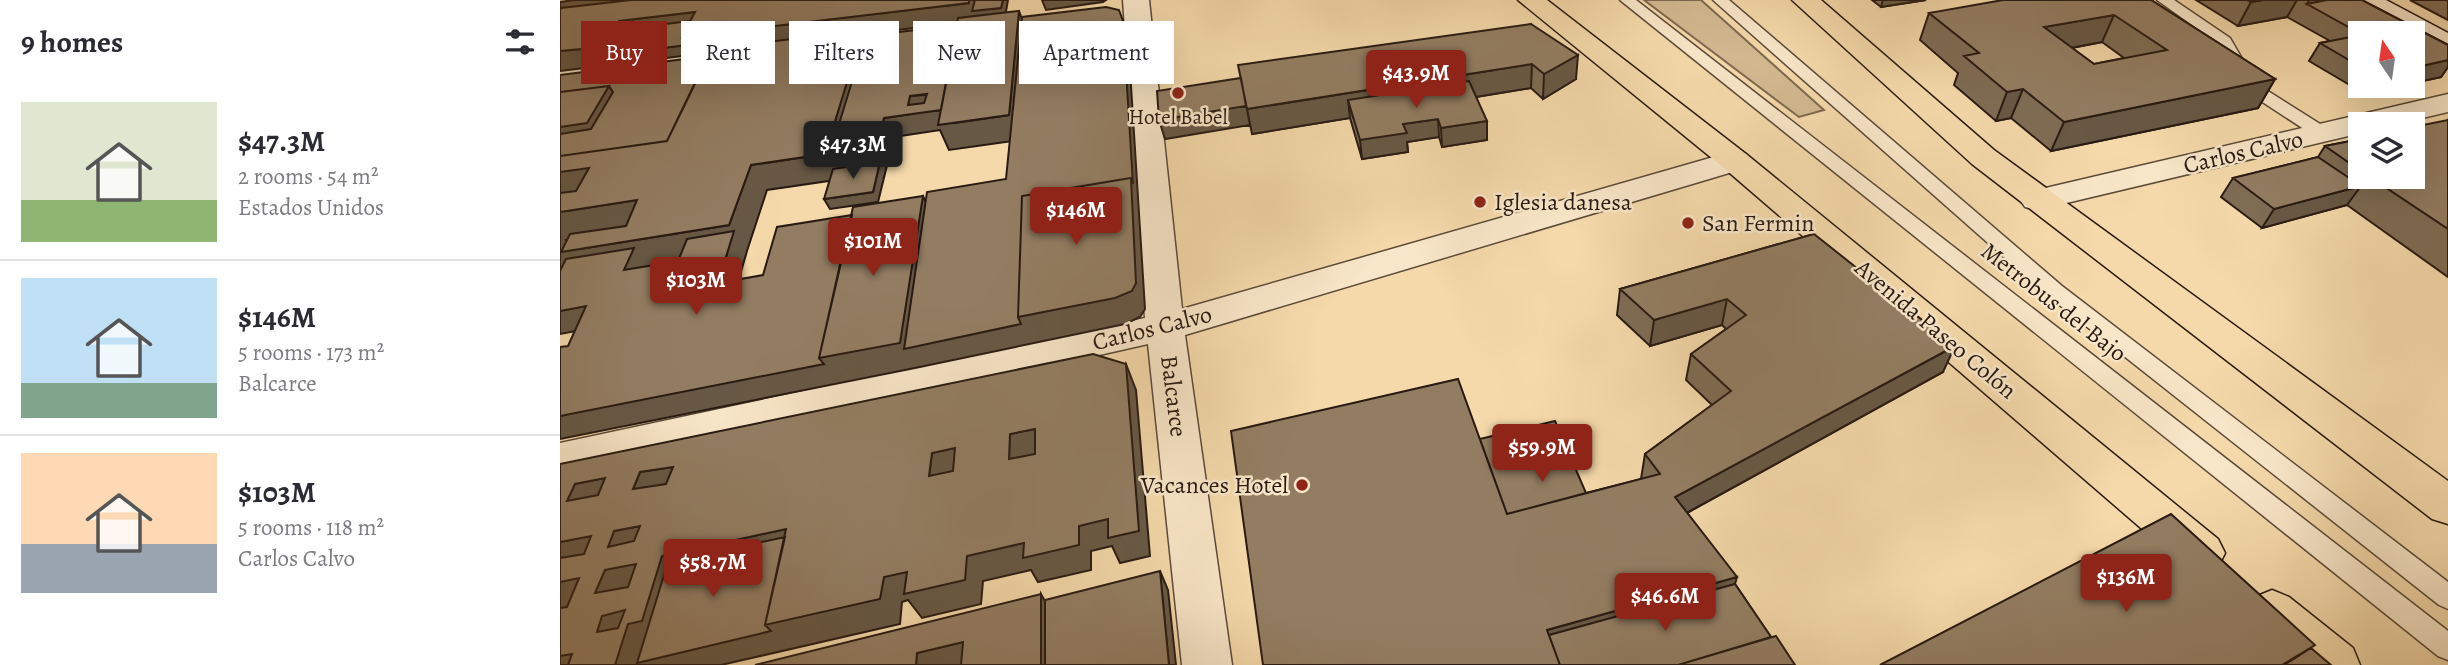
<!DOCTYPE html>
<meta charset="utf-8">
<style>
body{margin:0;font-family:Alegreya,serif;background:#f2f2f3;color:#2b2b33;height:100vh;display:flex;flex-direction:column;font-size:26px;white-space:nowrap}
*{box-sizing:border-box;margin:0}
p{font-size:23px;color:#7c7c81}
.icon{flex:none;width:38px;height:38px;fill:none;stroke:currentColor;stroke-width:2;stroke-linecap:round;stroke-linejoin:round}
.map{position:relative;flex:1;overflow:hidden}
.panel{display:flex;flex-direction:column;background:#fff;width:560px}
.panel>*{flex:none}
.banner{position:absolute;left:21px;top:21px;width:665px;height:63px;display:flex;gap:14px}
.needle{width:46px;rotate:347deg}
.fabs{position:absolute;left:1788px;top:21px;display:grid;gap:14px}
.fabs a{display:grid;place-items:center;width:77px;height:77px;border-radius:0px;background:#fff;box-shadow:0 7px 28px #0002;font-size:35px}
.price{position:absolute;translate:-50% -60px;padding:0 16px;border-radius:7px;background:#8f2418;color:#fff;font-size:23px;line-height:46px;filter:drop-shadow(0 2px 4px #0008)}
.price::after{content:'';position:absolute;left:50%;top:42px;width:21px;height:16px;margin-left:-10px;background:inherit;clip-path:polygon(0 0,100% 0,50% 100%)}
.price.active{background:#222;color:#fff}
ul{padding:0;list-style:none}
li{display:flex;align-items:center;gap:21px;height:175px;padding:0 21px}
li+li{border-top:2px solid #e1e1e2}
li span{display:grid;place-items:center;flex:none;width:196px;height:140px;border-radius:0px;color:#555}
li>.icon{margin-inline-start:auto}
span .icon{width:84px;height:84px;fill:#fffc;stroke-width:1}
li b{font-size:30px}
h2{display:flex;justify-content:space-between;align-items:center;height:84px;padding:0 21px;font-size:30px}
.chip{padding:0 24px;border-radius:0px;background:#fff;box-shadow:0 7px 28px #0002;font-size:24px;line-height:63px}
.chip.active{background:#8f2418;color:#fff}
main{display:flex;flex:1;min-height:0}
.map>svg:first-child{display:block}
.green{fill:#d2b990;stroke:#7d6a52;stroke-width:2}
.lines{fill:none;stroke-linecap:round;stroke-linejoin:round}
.lane-casing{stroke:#5b4a39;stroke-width:3}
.street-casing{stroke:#5b4a39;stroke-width:3}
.secondary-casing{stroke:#281a13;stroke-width:3}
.primary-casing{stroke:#281a13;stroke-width:3}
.lane{fill:#f8e6c8;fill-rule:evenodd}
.street{fill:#f8e6c8;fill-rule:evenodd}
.secondary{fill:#f8e6c8;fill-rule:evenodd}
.primary{fill:#f5d9aa;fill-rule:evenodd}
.wall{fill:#7e6c54;stroke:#281a13;stroke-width:2;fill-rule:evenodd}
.shaded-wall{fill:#675845;stroke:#281a13;stroke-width:2;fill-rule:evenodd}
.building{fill:#937d62;stroke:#281a13;stroke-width:2;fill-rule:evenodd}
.poi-dot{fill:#8f2418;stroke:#f8e6c8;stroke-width:2.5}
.labels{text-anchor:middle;stroke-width:5;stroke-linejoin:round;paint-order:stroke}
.far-poi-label{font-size:21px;fill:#281a13;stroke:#f8e6c8}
.street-label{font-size:24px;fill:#281a13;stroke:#f8e6c8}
.poi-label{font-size:24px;fill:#281a13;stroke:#f8e6c8;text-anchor:start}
</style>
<main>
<section class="panel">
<h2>9 homes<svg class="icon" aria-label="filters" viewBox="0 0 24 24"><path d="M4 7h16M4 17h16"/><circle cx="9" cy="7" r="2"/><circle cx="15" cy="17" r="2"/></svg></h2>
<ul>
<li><span style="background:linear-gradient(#dfe7d0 70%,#8fb573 0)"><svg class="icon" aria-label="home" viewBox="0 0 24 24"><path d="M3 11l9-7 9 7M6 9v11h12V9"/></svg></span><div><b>$47.3M</b><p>2 rooms · 54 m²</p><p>Estados Unidos</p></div></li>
<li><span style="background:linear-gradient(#bfe0f5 75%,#7fa58c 0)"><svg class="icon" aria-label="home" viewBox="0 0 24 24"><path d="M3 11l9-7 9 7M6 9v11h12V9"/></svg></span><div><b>$146M</b><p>5 rooms · 173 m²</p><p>Balcarce</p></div></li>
<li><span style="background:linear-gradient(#ffd9b3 65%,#9aa5b1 0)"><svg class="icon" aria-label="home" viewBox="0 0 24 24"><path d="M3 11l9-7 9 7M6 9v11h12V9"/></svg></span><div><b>$103M</b><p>5 rooms · 118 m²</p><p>Carlos Calvo</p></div></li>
</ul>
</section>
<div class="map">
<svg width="1888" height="665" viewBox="0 0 1888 665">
<rect width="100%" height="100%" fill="#f5d9aa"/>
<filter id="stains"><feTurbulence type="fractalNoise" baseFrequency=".00286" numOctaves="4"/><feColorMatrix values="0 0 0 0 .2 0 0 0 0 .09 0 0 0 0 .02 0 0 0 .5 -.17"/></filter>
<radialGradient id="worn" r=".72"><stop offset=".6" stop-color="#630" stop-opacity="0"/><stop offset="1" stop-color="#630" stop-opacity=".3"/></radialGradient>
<path class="green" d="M1084 0H1141L1264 110 1239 117Z"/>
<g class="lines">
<g class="lane-casing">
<path id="lane" d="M1060 0H1076L1888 631V660L1878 656Z
M1153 0H1169L1502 286 1888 582V609L1879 605 1488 296Z
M1597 0H1614L1670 38 1692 76 1689 79 1768 129 1770 133 1768 137H1756L1675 84 1673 81 1677 77 1659 44Z"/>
</g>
<g class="street-casing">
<path id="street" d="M563 0H589L622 309 1164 154 1175 151 1186 154 1191 161 1186 168 625 335 672 665H622L588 344 0 477V443L585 318Z
M199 41 209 43 213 49 209 55 0 83V65Z
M1888 94V112L1837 124H1801V133L1477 210 1465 207 1460 200 1465 193 1477 190Z"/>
</g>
<g class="secondary-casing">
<path id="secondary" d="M1793 0H1826L1888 33V52L1853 36V33H1848L1797 6Z"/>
</g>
<g class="primary-casing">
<path id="primary" d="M958 0H987L1186 154 1658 539 1665 553 1658 567 1642 573 1626 567 1164 168Z
M1232 0H1261L1434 150 1888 481V524L1872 519 1412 164Z
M1712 590 1729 597 1793 648 1800 665H1738L1695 627 1688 612 1695 597Z"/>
</g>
<use href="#lane" class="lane"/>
<use href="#street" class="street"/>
<use href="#secondary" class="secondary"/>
<use href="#primary" class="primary"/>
</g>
<path class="wall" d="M1312 0H1366L1321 7Z
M1591 0 1715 79 1698 108 1491 151 1451 118 1436 121 1394 85 1398 73 1360 40 1369 13ZM1542 42 1564 58 1534 64 1512 48Z
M1636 0H1802L1888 45V67L1881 77 1853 83V33H1801V86H1843L1805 94 1749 61 1760 43 1770 41 1727 17 1678 26Z
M1850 0H1888V20Z
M971 24 1016 79 983 99 971 88 916 97 927 140 882 147 879 137 847 142 848 152 802 159 790 118 692 134Z
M1888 120V277L1787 205 1702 228 1661 197 1673 178 1758 157 1765 146 1801 139V177H1853Z
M1254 234 1383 372 1127 513 1211 637 1235 665 920 439 1026 493 1081 479 1085 454 1152 405 1126 380 1131 354 1166 329 1162 325 1090 346 1057 315 1060 289Z"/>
<path class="shaded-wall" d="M15 0H138L14 26 0 44V2Z
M379 0H385L383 6 409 3V0H421L418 10 441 8 443 0H448L445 17 304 34 314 54 285 158 315 153 324 118 352 114 348 105 350 96 364 95 357 78 359 67 376 65 383 83 368 85 366 94H367L374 111 385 110 401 24 408 42 394 123 449 115 459 11 468 35 459 140 389 150 380 130 334 137 318 202 270 209 264 199 313 192 317 174 207 190 187 251 172 303 158 283 167 254 89 267 80 290 65 271 23 278 13 267 0 294V163L111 147 155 55 166 73 124 166 37 179 48 193 15 198 8 211 77 200 96 226 6 240 14 250 169 225 191 165 265 154 301 34 0 71V51L43 47 59 21 135 12 146 30 144 34 382 6ZM134 31 132 36 122 37 127 45 62 53 71 39Z
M482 0H546L543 2 486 10Z
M1323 0H1366L1321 7Z
M1703 0H1737L1727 17 1678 26 1691 2Z
M1749 0H1789L1747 4Z
M1554 15 1542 42 1473 55 1484 27Z
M563 21 568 38 585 309 580 317 565 324 355 368 0 439V416L259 358 363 196 375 222 458 317Z
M379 34 386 52 364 42 366 36Z
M1018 55 1016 79 983 99 984 74Z
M1888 60V67L1881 77 1853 83V68Z
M972 64 971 88 793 117 788 100 790 118 692 134 687 109Z
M681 78 690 125 605 139 599 120Z
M1715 79 1698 108 1491 151 1504 122Z
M49 86 66 111 0 154V127Z
M1811 86H1843L1805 94Z
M1463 89 1451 118 1436 121 1447 92Z
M878 119 879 137 847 142 848 152 802 159 800 140 843 124Z
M927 121V140L882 147 881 128Z
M1801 186 1787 205 1702 228 1714 209Z
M1167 299 1162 325 1090 346 1094 320Z
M26 306 42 326 0 334V311Z
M1395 346 1383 372 1110 522 1115 497Z
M566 364 576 390 590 556 560 563 552 546 531 551V570L478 582 471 570 423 581 421 604 362 618 348 600 342 602 340 624 161 665H55L37 632 45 603 0 633V542L31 536 48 547 54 531 80 526 102 556 226 529 324 577 519 526Z
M475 429 488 455 449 459 450 434Z
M395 448 410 474 369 476 372 453Z
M113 467 136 493 73 489 80 472Z
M0 475 15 484 45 478 34 526 0 533Z
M600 571 608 590 616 665H609Z
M1177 577 1170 602 987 636V630Z
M481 594 495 619 496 665H481Z
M403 642 420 665H356L357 653Z
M0 647 12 654 26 665H0Z"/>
<path class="building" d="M71 0H409V3L122 37 135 12 59 21 43 47 0 51V10L1 8Z
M415 0H443L441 8 412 11Z
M1443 0H1591L1715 79 1504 122 1463 89 1447 92 1404 56 1419 53 1369 13ZM1554 15 1607 50 1534 64 1484 27Z
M1687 0H1703L1691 2Z
M1767 0H1802L1888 45V60L1853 68V33H1801V34L1747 4Z
M546 7 559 10 563 21 573 184 571 178 462 196 458 317 461 324 344 349 367 192 446 179 462 17Z
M459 11 449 115 378 125 398 18Z
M130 21 122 37 127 45 48 55 65 29Z
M971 24 1018 55 984 74 972 64 687 109 678 65Z
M397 25 381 110 324 118 315 153 268 160 306 36ZM379 34 377 41 364 42 366 36ZM376 65 373 76 357 78 359 67ZM367 94 364 103 348 105 350 96Z
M303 30 265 154 191 165 169 225 1 252 10 234 66 226 77 200 0 212V193L16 191 29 168 0 172V156L107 141 152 49Z
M1801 35V67L1760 43Z
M148 56 107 141 0 156V134L31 129 53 92 49 86 0 92V75Z
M681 78 686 106 599 120 597 91Z
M909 81 927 121 881 128 878 119 843 124 847 133 800 140 788 100Z
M49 86 27 123 0 127V92Z
M1888 120V229L1810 177H1853V127Z
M1801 139V171L1765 146Z
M1758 157 1801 186 1714 209 1673 178Z
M320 162 313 192 264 199 273 169Z
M571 178 576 283 572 291 555 298 458 317 462 196Z
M363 196 340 343 259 358 293 207Z
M292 215 259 358 264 364 0 416V347L8 346 26 306 0 311V271L6 259 74 248 64 270 118 261 127 239 174 231 158 283 203 275 217 227Z
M1254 234 1395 346 1115 497 1177 577 987 630 1000 665H703L671 431 898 379 947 514 1100 474 1085 454 1171 391 1131 354 1186 315 1167 299 1094 320 1060 289Z
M533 354 566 364 579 531 548 538V519L519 526V545L463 558 464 543 407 556 405 580 344 594 347 572 324 577 320 599 205 625 226 529 102 556 82 621 68 624 55 665H8L12 654 0 656V608L7 607 19 578 0 582V558L24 554 31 536 0 542V464ZM475 429V454L449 459 450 434ZM395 448 393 471 369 476 372 453ZM113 467 106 484 73 489 80 472ZM45 478 38 495 7 501 15 484ZM80 526 74 541 48 547 54 531ZM76 564 68 587 35 593 45 570ZM65 610 58 628 37 632 42 616Z
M995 421 1026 493 947 514 920 439Z
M1611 514 1755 645 1722 665H1320Z
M225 537 205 625 211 631 77 663 108 562Z
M600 571 609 665H485V600Z
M1175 584 1211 637 1118 665H1000L989 635Z
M481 594V665H401L403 642 357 653 356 665H195Z
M1216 636 1235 665H1118Z
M1751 648 1771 665H1724Z"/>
<g class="poi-dot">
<circle cx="618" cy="93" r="7"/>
<circle cx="920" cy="202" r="7"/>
<circle cx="1128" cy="223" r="7"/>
<circle cx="742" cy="485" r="7"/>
</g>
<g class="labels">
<g class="far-poi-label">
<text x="618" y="124">Hotel Babel</text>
</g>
<g class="street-label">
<text transform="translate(1683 152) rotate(-13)" y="8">Carlos Calvo</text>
<text transform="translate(1494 302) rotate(38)" y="8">Metrobus del Bajo</text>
<text transform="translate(592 328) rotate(-14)" y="8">Carlos Calvo</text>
<text transform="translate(1376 329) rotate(40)" y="8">Avenida Paseo Colón</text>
<text transform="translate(614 396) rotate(83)" y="8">Balcarce</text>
</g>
<g class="poi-label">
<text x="934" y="210">Iglesia danesa</text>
<text x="1142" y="231">San Fermin</text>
<text x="728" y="493" text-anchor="end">Vacances Hotel</text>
</g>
</g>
<rect width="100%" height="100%" filter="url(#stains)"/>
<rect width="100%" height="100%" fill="url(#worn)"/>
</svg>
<div class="fabs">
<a><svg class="needle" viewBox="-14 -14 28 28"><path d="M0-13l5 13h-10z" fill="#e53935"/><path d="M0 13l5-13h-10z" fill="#7c7c81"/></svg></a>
<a><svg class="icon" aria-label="layers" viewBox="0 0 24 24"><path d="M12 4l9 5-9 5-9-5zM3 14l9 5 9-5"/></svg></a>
</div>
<b class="price" style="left:856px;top:110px">$43.9M</b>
<b class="price active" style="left:293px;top:181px">$47.3M</b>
<b class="price" style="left:516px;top:247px">$146M</b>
<b class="price" style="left:313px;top:278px">$101M</b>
<b class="price" style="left:136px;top:317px">$103M</b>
<b class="price" style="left:982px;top:484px">$59.9M</b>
<b class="price" style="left:153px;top:599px">$58.7M</b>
<b class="price" style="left:1566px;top:614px">$136M</b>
<b class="price" style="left:1105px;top:633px">$46.6M</b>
<div class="banner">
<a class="chip active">Buy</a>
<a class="chip">Rent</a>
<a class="chip">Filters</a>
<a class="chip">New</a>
<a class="chip">Apartment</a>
</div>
</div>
</main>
